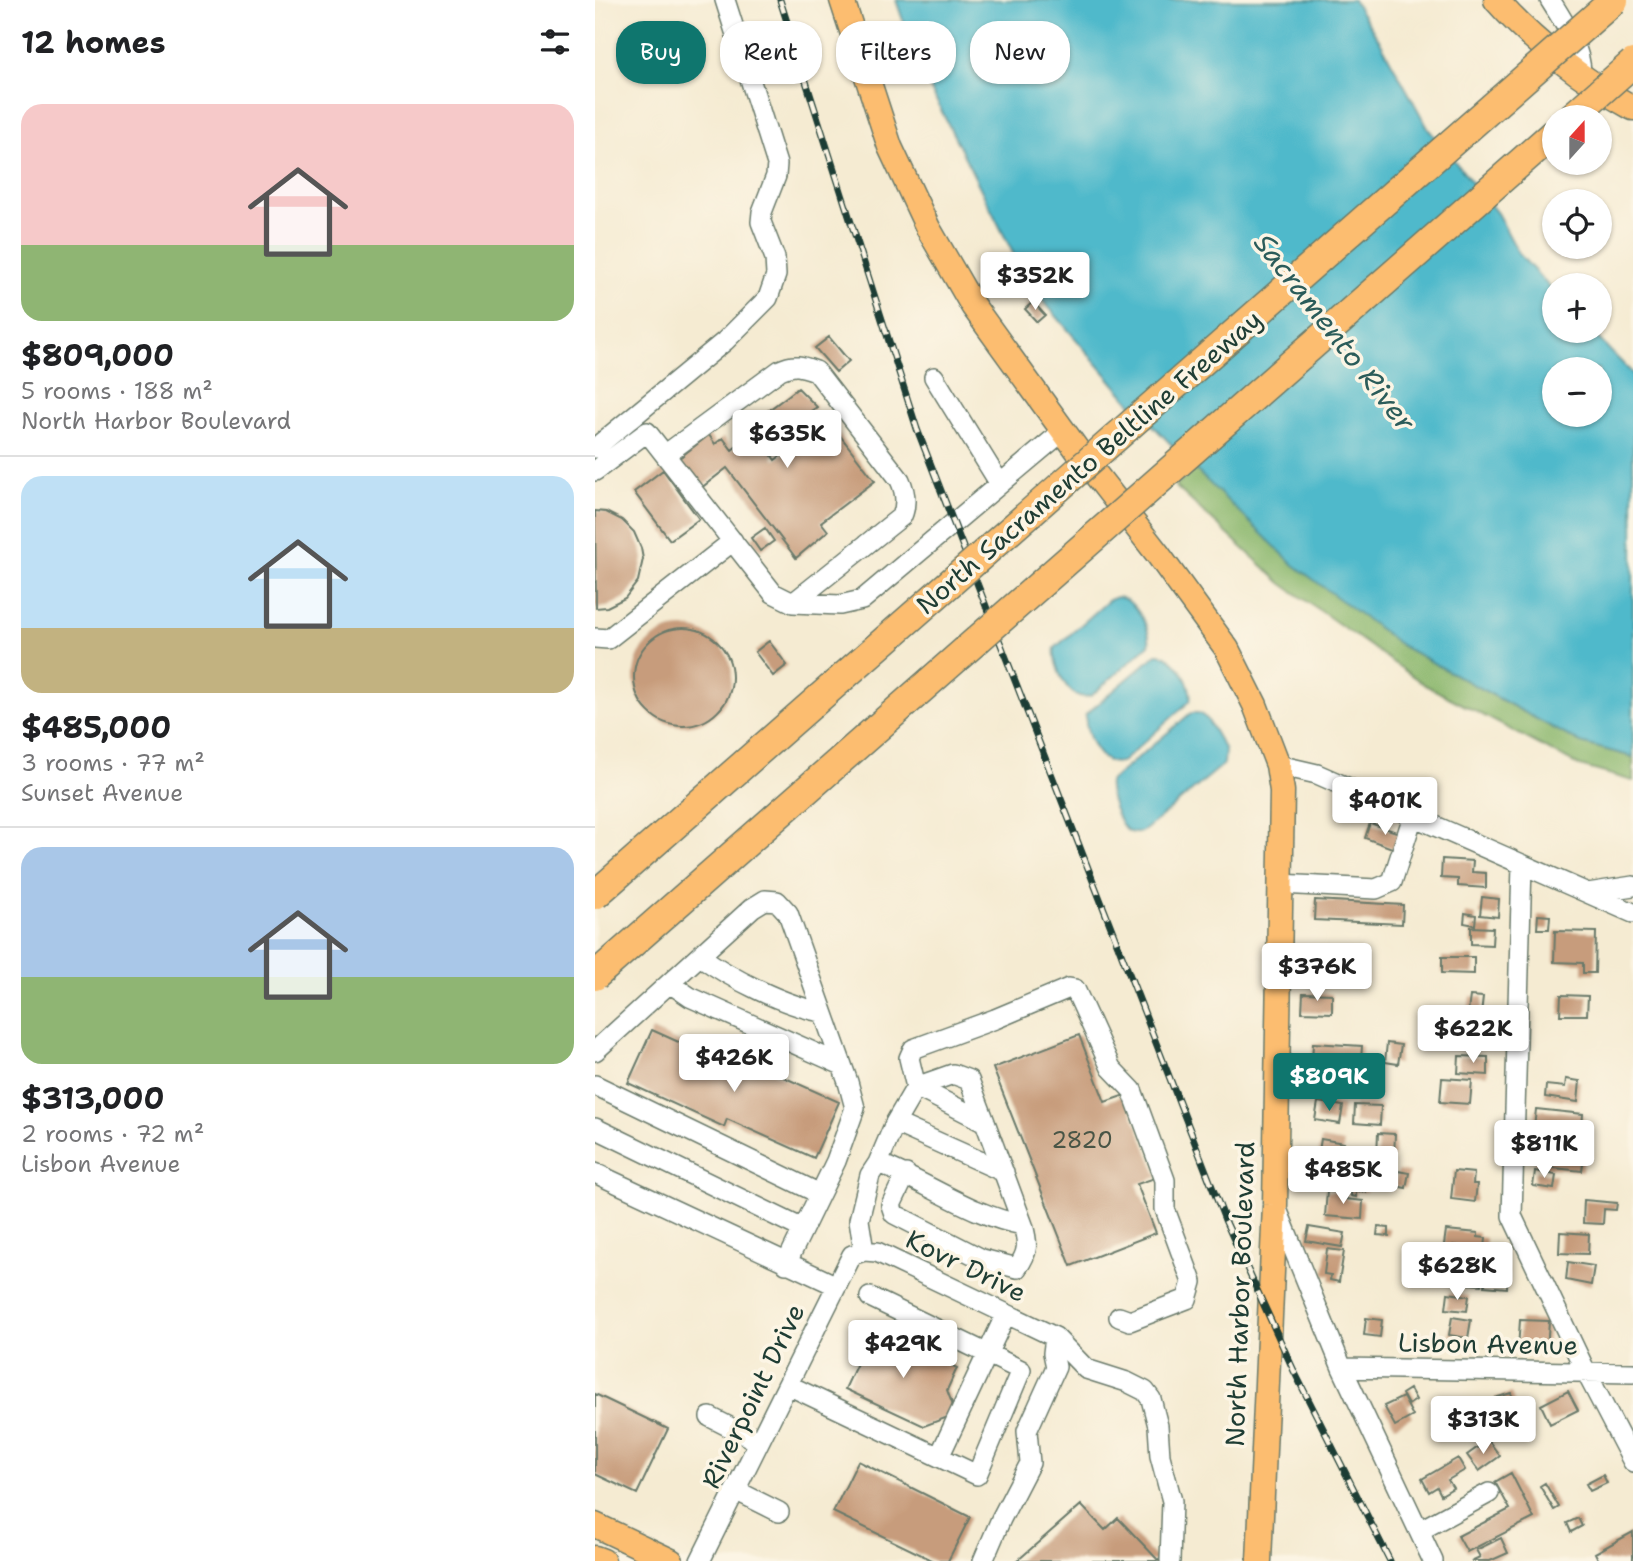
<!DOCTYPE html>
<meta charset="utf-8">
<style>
body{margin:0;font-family:"Shantell Sans",sans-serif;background:#f6f6f6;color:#202124;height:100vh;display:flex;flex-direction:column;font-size:26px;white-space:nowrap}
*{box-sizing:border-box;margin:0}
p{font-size:23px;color:#757577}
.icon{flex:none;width:38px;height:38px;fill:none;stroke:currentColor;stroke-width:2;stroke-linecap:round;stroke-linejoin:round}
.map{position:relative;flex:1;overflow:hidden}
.details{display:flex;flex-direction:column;background:#fff;width:595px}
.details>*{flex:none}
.banner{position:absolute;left:21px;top:21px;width:665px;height:63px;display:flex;gap:14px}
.needle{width:46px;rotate:21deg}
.buttons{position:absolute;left:947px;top:105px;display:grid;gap:14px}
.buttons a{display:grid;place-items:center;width:70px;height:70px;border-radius:50%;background:#fff;box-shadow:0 2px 5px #0004;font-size:35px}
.price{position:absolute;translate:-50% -60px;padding:0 16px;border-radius:7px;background:#fff;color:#222;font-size:23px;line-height:46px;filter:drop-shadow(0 2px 4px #0008)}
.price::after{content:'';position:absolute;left:50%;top:42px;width:21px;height:16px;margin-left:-10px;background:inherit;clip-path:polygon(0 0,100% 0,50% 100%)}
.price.active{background:#0f766e;color:#fff}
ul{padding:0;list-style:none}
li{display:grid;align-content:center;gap:14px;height:371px;padding:0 21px}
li+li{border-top:2px solid #e0e0e0}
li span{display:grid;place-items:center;height:217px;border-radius:21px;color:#555}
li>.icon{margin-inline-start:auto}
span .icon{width:126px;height:126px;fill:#fffc;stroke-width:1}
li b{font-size:30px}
h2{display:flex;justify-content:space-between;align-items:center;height:84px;padding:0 21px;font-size:30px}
.pill{padding:0 24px;border-radius:28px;background:#fff;box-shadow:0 2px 5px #0004;font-size:24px;line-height:63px}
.pill.active{background:#0f766e;color:#fff}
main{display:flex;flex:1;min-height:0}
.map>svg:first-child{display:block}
.forest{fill:#8cb86e;stroke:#567a51;stroke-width:2}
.water{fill:#4fb9cb;stroke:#377b80;stroke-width:2;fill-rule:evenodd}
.building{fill:#c79c7c}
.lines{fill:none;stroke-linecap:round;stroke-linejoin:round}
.minor-casing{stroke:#6a7a6b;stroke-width:22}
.major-casing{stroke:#6a7a6b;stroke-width:27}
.minor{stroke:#fff;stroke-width:19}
.major{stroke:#fcbd6f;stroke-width:24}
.rail-casing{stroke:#1f3d34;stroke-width:7}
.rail{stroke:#fcf5e5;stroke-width:4.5;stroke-dasharray:13;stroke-linecap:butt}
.highway-bridge-casing{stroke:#6a7a6b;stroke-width:31;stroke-linecap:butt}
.highway-bridge{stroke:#fcbd6f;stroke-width:28}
.labels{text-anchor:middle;stroke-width:7;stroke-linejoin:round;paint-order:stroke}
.number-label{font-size:23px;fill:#495546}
.street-label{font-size:26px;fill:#1f3d34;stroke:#fcf5e5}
.water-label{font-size:28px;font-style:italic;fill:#2b5c5a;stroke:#fcf5e5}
</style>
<main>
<section class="details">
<h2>12 homes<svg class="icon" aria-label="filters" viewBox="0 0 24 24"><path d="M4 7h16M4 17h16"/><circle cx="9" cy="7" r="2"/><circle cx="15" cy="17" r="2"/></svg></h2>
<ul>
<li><span style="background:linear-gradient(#f6c9c9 65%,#8fb573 0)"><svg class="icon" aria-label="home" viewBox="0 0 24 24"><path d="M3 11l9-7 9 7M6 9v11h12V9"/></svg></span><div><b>$809,000</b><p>5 rooms · 188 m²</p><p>North Harbor Boulevard</p></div></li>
<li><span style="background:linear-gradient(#bfe0f5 70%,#c2b280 0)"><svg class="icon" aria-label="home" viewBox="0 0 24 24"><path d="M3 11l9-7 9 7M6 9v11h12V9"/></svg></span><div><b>$485,000</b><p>3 rooms · 77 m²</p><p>Sunset Avenue</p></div></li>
<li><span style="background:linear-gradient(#a9c7e8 60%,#8fb573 0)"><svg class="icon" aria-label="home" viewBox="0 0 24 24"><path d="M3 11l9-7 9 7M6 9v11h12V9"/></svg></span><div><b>$313,000</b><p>2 rooms · 72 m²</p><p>Lisbon Avenue</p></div></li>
</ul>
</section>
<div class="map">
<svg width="1038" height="1561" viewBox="0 0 1038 1561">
<rect width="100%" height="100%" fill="#fcf5e5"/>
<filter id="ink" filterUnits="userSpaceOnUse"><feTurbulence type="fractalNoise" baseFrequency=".0143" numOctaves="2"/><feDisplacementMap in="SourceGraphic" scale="14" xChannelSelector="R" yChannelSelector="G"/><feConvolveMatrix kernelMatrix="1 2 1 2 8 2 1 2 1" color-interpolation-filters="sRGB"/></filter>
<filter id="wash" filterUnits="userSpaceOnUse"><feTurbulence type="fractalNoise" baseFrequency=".00686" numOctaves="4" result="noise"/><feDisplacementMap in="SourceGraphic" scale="28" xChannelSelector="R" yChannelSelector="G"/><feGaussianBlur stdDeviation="1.57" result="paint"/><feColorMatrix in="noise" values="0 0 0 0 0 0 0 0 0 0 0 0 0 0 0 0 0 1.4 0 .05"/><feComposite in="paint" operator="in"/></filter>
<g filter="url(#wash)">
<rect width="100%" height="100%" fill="#f5ebd2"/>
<path class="forest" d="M611 460 807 646 986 743 1038 757V781L985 766 830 685 686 583 580 486Z"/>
<path class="water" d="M301 0H758L786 43 834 130 902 213 924 254 959 292V331H996L1038 374V757L986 743 807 646 699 565 604 473 533 400 433 283 323 64ZM959 369H1004V415H959Z
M522 597C539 598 557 629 554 645L497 695C474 706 457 664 460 648L514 600Z
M562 654C579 653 599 685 595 701L528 761C505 772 488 730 491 714Z
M596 713H604L612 719 630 750 629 764 550 830C545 833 540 835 533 831 524 825 512 793 514 782Z"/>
<g id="blocks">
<path class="building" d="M438 302 450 315 442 322 430 309Z
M234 337 254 361 241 372 220 348Z
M203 388 222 407 216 411 224 422 177 456 180 460 233 420 280 481 226 522 233 531 201 558 132 468 106 488 83 459 114 435 120 444 128 438 137 450 153 437 138 417 144 413 154 425Z
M68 470 104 519 75 540 39 492Z
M0 511 11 512 27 520 39 532 46 548 48 559 43 581 30 598 12 607 1 608Z
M170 528 179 541 165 551 156 538Z
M39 677a49 49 0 1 1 98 0a49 49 0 1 1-98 0Z
M174 641 192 665 178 676 160 652Z
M775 823 810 835 805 851 770 838Z
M847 859 878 861 877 872 891 873V888L863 886V879L846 878Z
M887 897 904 899 903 917 885 915Z
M720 900 808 905 807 924 719 920Z
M870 913 881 915 880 925 869 923Z
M943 915 955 916 954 929H942Z
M876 927 898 928 897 945 876 944Z
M960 931 1001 932 1000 973H988V963L959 962Z
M847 957H879V974L847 973Z
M708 993 737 994V1013L707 1012Z
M966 995 993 996 992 1015H965Z
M875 996 888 997 886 1014 873 1012Z
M881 1018 896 1021 894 1039 878 1037Z
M57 1030 141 1068 146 1058 244 1102 219 1158 132 1119 129 1127 33 1083Z
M484 1035 510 1102 530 1095 563 1177 542 1184 561 1233 476 1266 398 1068Z
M718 1043 767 1046 766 1060 754 1059V1064L717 1062Z
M792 1043 806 1045 803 1064 790 1062Z
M864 1056 893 1057V1075L863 1073Z
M847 1078 877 1080 875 1104 845 1102Z
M971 1079 985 1081 983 1102 950 1097 951 1085 970 1087Z
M723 1102 748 1106 745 1124 720 1120Z
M760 1105 786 1106 785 1125 759 1123Z
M941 1109 988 1114 986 1139 973 1138 974 1132 939 1129Z
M783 1133 800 1134 799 1157 782 1156Z
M726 1139 749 1143 746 1162 723 1157Z
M943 1139 979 1143 978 1156 989 1157 987 1171 940 1166Z
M725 1164H750L749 1180 724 1179Z
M803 1171 814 1173 811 1188 800 1186Z
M859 1171 879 1173 878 1184H882L880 1202 856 1199Z
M940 1171 961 1175 959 1189 938 1186Z
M757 1184 772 1186 771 1192 761 1191V1197L756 1196Z
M732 1191 751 1192V1199L768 1201 767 1219 730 1216Z
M989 1200 1022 1203 1021 1210 1009 1209 1008 1224 988 1223Z
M714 1227 750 1233 747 1247 711 1241Z
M783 1227 794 1228V1236L782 1235Z
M851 1230 883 1233V1237L891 1238 890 1249 858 1245 857 1253 848 1252Z
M965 1232 994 1234 993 1254 964 1253Z
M732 1249 749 1251 744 1282 735 1280 736 1275 729 1274Z
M973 1262 999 1266 996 1285 971 1280Z
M891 1268 913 1269 912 1288 890 1286Z
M875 1271 888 1273 887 1285 874 1284Z
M853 1293 874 1296 872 1311 851 1309Z
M857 1317 876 1320 873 1338 854 1335Z
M771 1318 787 1320 785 1337 769 1335Z
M925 1320 954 1321 952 1351 923 1349Z
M278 1329 362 1368 352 1390 358 1406 353 1417 329 1426 250 1389Z
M815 1389 821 1400 813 1405 807 1394Z
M973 1391 983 1410 955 1424 946 1405Z
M916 1393 924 1416 908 1421 900 1398Z
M0 1394 73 1429 42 1494 0 1474Z
M808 1397 818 1416 800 1426 789 1406Z
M893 1440 905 1456 884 1471 872 1455Z
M863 1458 870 1470 853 1480 858 1488 846 1495 842 1487 834 1492 827 1479Z
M263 1461 375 1517 353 1561H339L238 1512Z
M916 1473 939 1518 872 1552 863 1536 915 1509 900 1482Z
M1008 1475 1012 1483 995 1491 991 1484Z
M950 1483 964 1507 959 1510 945 1486Z
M486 1505 510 1530 523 1518 564 1561H422Z
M983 1518 987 1526 976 1532 972 1523Z
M1038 1532V1561H1004L1000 1553Z
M906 1538 913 1553 895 1561H876L885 1557 881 1550Z"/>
</g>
</g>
<g filter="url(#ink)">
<use href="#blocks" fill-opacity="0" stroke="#6a7a6b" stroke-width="2"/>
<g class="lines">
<g class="minor-casing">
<path id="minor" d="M955 0C969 22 986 47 986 74
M339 377 405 484
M0 448 130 341 173 298 181 275 180 258 166 222 167 212 181 176 182 164 130 0
M71 454 185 370C199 363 207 366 221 371L305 480C311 493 312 504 307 516L198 603
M0 471 52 432 178 593 198 603 245 605 267 600 468 431
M0 638 13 639 138 541
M683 765 722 774 1038 913
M927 865 917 1216 991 1372 1038 1462
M685 884 781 889 797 882 818 816
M993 893 1038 886
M105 956C135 978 190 1006 227 1012
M76 984 95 997 247 1065
M0 1051 157 908 170 900 182 901 193 913 253 1082 260 1108 241 1161 191 1264
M0 1085 225 1194
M390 1122 374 1080 358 1074 321 1087 314 1058 318 1049 400 1019 474 988 480 989 516 1068 537 1090 570 1180V1209L597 1282 592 1299 535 1321 524 1317
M300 1123 409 1172
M0 1128 208 1229
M283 1163C332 1182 377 1216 428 1225 433 1243 434 1252 422 1268L387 1259 299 1214 296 1205 311 1174
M0 1173 242 1286
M682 1209 747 1368 838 1561
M269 1251 264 1220 275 1175 283 1163 300 1123 321 1087 390 1122 428 1225
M747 1368 1038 1373
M193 1385 382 1475 426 1370 275 1297
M115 1417 164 1442
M344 1457 411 1314
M140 1490 184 1512
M824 1531 894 1493
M105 1561 257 1255 269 1251 282 1252 460 1337 491 1369 532 1382 550 1391 556 1399 563 1426 565 1456 577 1501 575 1561
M388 1561 406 1519 435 1463 432 1431 461 1367 458 1353 460 1337"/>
</g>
<g class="major-casing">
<path id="major" d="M247 0 295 147 333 228 378 306 488 458 562 553 632 649 660 705 683 765 687 791 680 1205 664 1561
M901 0C939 43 988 81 1038 108
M0 1525 76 1561
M0 1558 8 1561"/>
</g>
<use href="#minor" class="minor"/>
<use href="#major" class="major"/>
<g class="rail-casing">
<path id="rail" d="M185 0 322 429 630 1220 699 1371 795 1561"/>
</g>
<use href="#rail" class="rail"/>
<g class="highway-bridge-casing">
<path id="highway-bridge" d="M977 117 1038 63
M0 895 1019 0
M0 976 959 133"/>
</g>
<use href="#highway-bridge" class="highway-bridge"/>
</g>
</g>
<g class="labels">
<g class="number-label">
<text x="487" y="1148">2820</text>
</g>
<g class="street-label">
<text transform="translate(494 462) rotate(-41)" y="9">North Sacramento Beltline Freeway</text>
<text transform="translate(371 1266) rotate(26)" y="9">Kovr Drive</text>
<text transform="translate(645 1294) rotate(-88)" y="9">North Harbor Boulevard</text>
<text transform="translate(893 1344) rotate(1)" y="9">Lisbon Avenue</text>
<text transform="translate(158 1396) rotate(-64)" y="9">Riverpoint Drive</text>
</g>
<g class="water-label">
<text transform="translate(740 332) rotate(52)" y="10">Sacramento River</text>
</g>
</g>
</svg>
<div class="buttons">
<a><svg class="needle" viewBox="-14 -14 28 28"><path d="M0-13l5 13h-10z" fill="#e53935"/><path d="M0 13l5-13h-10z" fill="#757577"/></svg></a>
<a><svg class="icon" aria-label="locate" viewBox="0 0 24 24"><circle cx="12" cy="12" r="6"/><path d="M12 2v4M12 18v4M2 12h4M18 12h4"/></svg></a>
<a>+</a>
<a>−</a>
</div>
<b class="price" style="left:440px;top:312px">$352K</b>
<b class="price" style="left:192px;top:470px">$635K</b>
<b class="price" style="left:790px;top:837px">$401K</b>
<b class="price" style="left:722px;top:1003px">$376K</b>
<b class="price" style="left:878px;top:1065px">$622K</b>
<b class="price" style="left:139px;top:1094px">$426K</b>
<b class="price active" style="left:734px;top:1113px">$809K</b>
<b class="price" style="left:949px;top:1180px">$811K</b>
<b class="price" style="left:748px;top:1206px">$485K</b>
<b class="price" style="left:862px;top:1302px">$628K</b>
<b class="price" style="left:308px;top:1380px">$429K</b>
<b class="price" style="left:888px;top:1456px">$313K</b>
<div class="banner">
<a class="pill active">Buy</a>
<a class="pill">Rent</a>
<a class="pill">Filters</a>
<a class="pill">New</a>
</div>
</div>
</main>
